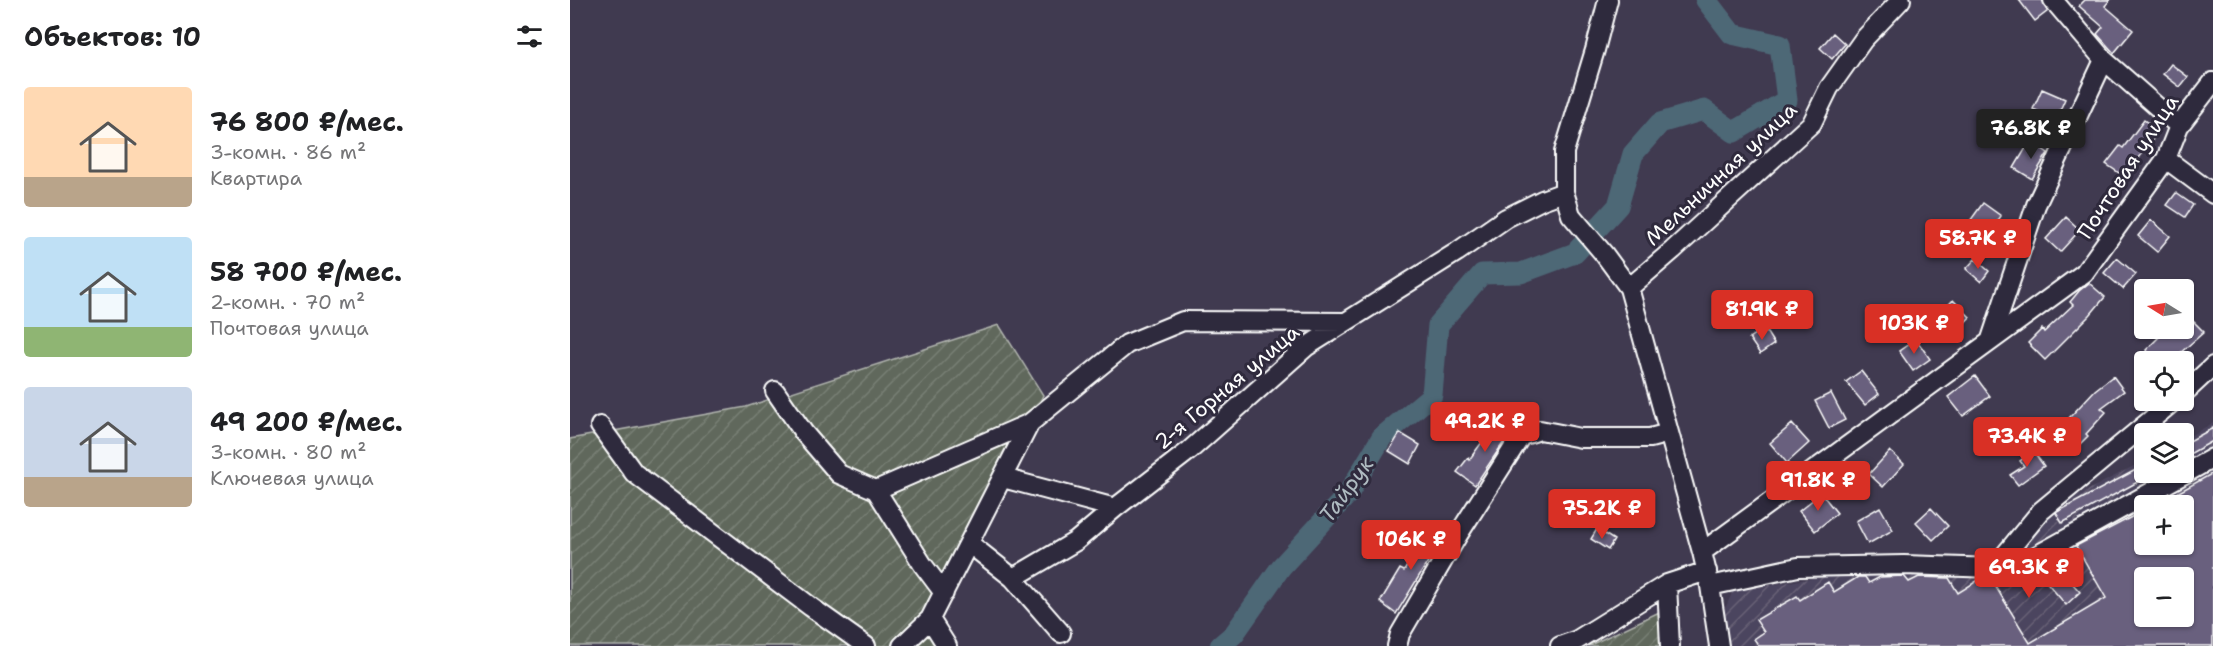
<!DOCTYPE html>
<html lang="ru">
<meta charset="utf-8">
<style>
body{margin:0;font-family:"Shantell Sans",sans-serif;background:#f2f2f2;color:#202124;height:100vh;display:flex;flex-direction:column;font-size:22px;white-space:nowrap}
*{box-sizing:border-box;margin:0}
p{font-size:20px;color:#757577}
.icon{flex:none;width:33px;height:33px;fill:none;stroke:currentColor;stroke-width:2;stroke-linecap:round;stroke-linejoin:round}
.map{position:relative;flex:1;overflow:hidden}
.panel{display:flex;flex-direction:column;background:#fff;width:570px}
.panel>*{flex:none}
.needle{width:39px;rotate:281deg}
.tools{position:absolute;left:1564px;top:279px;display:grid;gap:12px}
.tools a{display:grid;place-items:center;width:60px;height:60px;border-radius:6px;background:#fff;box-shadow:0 2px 4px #0004;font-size:30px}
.price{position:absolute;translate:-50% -51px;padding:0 14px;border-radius:6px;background:#d93025;color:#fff;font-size:20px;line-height:39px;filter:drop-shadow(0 2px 3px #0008)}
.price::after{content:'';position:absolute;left:50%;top:36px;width:18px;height:14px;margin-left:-9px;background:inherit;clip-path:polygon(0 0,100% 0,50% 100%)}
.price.current{background:#222;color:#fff}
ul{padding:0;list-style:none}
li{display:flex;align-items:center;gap:18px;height:150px;padding:0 24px}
li span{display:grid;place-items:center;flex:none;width:168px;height:120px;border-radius:6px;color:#555}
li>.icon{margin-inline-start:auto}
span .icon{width:72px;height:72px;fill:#fffc;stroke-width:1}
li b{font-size:26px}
h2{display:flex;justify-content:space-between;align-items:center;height:72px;padding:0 24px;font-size:26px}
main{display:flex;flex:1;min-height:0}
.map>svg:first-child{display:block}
.industrial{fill:url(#industrial-furrows);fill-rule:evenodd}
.garden{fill:url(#garden-furrows);stroke:#b0b4ae;stroke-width:1.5}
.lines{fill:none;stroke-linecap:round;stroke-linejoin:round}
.river{stroke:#4d6776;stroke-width:21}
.building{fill:#69607e;stroke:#fff;stroke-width:1.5;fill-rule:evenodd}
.minor-casing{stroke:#fff;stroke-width:22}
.minor{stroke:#2f2a3d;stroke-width:18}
.labels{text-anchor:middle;stroke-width:6;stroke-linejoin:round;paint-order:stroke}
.street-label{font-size:21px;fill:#fff;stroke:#2f2a3d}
.water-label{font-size:22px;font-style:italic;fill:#afbbc1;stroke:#2f2a3d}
</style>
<main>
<section class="panel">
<h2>Объектов: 10<svg class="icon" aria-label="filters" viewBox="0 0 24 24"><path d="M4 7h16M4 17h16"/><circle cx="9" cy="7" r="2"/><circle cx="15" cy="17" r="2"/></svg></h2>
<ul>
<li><span style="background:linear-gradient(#ffd9b3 75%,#b9a48a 0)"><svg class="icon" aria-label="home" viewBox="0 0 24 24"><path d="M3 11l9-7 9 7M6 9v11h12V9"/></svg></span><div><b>76 800 ₽/мес.</b><p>3-комн. · 86 m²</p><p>Квартира</p></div></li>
<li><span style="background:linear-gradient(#bfe0f5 75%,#8fb573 0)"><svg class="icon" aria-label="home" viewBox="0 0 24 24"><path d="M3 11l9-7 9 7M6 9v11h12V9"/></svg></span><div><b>58 700 ₽/мес.</b><p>2-комн. · 70 m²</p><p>Почтовая улица</p></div></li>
<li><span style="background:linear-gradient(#c9d6e8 75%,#b9a48a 0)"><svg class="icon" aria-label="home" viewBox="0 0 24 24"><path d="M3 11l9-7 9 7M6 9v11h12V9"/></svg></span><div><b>49 200 ₽/мес.</b><p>3-комн. · 80 m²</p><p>Ключевая улица</p></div></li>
</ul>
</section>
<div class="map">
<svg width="1643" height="646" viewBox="0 0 1643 646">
<defs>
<pattern id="industrial-furrows" width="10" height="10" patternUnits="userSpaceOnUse" patternTransform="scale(1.5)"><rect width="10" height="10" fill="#4c455e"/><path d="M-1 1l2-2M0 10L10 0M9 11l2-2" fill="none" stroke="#676176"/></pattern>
<pattern id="garden-furrows" width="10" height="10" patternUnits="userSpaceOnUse" patternTransform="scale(1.5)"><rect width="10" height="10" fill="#60685c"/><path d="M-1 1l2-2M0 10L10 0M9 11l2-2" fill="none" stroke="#787f74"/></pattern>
</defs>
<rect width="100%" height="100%" fill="#403a50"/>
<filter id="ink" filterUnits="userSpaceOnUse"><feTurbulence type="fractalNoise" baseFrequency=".0167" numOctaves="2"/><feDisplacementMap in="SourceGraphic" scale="12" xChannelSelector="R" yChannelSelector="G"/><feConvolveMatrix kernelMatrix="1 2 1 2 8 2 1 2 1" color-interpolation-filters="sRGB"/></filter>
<g filter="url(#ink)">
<path class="industrial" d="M1643 423V646H1159L1154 611 1163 591 1298 569 1427 574 1484 508 1575 460V472H1614V439ZM1575 506H1614V544H1575ZM1575 578H1614V616H1575Z"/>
<path class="garden" d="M429 325 473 395 445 457 361 619 381 646H0V439L176 407Z
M1102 606 1104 646H1018Z"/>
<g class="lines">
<path class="river" d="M650 646 664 634 711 567 778 494 812 437 862 395 868 325 912 274 951 273 1005 253 1048 206 1063 154 1090 123 1134 110 1164 132 1217 100 1210 45 1162 34 1136 0"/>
</g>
<path class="building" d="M1449 0H1472L1478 11 1465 21Z
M1515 0H1540L1535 6 1563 30 1544 53 1527 34 1533 27 1509 6Z
M1263 33 1275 44 1262 59 1250 48Z
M1601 64 1618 77 1610 87 1593 74Z
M1472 89 1495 99 1486 119 1463 109Z
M1574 120 1589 131 1555 177 1536 164 1550 146 1553 148Z
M1460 141 1478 153 1462 179 1444 168Z
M1606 193 1623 205 1615 217 1597 205Z
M1413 203 1431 216 1419 234 1400 221Z
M1496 217 1510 230 1490 252 1476 239Z
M1581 220 1600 236 1587 252 1568 236Z
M1547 258 1566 274 1553 289 1534 273Z
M1405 259 1419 271 1411 282 1396 269Z
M1519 283 1535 297 1520 315 1475 360 1458 343 1472 329 1474 332 1503 305 1500 302 1509 291Z
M1383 300 1400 317 1385 333 1368 316Z
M1614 312 1634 332 1600 362H1587L1576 350 1598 328H1614Z
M1194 328 1204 344 1190 354 1179 338Z
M1346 339 1360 359 1343 371 1329 351Z
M1291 371 1309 394 1295 405 1276 382Z
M1405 376 1420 396 1393 416 1378 397Z
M1543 376 1554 391 1531 408 1536 412 1516 434 1518 436 1504 450 1486 432 1525 390Z
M1261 393 1275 420 1259 428 1245 401Z
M928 420 942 430 905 485 887 472 898 458 899 460Z
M1222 424 1239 443 1217 463 1200 443Z
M1643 428V441L1614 457V444Z
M830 433 850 445 840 464 819 451Z
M1320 451 1334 464 1313 487 1299 474Z
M1463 451 1474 466 1448 485 1440 475 1454 466 1450 461Z
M1575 465V478L1492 523 1486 513 1489 511Z
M1643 473V646H1189L1184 639 1194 632 1186 620 1227 596 1230 600 1258 582 1264 592 1288 577H1295L1299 583 1310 577 1334 576 1339 582 1349 577 1379 578 1388 593 1410 579H1421L1460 643 1536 598 1506 546 1575 510V544H1614V506H1584ZM1575 578H1614V616H1575Z
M1251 493 1267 513 1245 531 1229 511Z
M1310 507 1323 530 1298 544 1286 521Z
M1361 508 1378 526 1363 540 1346 522Z
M855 526 873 537 826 614 810 602 830 569 834 571 850 543 846 541Z
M1027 529 1044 540 1038 550 1021 539Z
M1488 567 1510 592 1496 605 1474 579Z"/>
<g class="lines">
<g class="minor-casing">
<path id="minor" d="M1038 0 1025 50 994 152V192L1001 215 1034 254 1059 288 1132 552 1140 586 1149 646
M1483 0 1534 60 1609 126
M1596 159 1643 194
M1059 288 1103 250 1242 123 1259 88 1293 40 1331 0
M1421 339 1466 205 1534 60
M205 391 234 433 269 474 306 490 353 565 374 593
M1614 393 1643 366
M30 426 64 473 241 607 296 646
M433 478 545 508 620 450 736 347 887 252 936 218 972 200 994 192
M306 490 460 423
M400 544 443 578 491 633
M1132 552 1514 273 1596 159 1609 126 1643 82
M1424 568 1442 569 1643 458
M443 578 506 541 545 508
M1097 584 1100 646
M1140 586 1228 567 1334 565 1424 568 1471 511 1605 400
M360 619 377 646
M332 646 360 619 460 423 557 344 613 321 775 322
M827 646 830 634 888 535 951 436 970 430 1011 438H1080L1099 433
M990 646 1007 640 1097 584 1137 571"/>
</g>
<use href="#minor" class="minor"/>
</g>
</g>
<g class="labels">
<g class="street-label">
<text transform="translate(1558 167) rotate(-57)" y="7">Почтовая улица</text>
<text transform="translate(1151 174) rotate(-43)" y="7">Мельничная улица</text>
<text transform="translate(657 387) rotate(-40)" y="7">2-я Горная улица</text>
</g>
<g class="water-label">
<text transform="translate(776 489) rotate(-54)" y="8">Тайрук</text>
</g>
</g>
</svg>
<div class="tools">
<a><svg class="needle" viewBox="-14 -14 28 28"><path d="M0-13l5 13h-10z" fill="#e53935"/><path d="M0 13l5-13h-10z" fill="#757577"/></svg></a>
<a><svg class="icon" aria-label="locate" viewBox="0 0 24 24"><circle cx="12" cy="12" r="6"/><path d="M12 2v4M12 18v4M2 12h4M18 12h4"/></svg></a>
<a><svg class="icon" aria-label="layers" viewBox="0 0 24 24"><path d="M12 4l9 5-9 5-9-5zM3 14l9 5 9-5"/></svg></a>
<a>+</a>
<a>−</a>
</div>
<b class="price current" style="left:1461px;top:160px">76.8K ₽</b>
<b class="price" style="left:1408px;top:270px">58.7K ₽</b>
<b class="price" style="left:1192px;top:341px">81.9K ₽</b>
<b class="price" style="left:1344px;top:355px">103K ₽</b>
<b class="price" style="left:915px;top:453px">49.2K ₽</b>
<b class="price" style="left:1457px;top:468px">73.4K ₽</b>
<b class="price" style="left:1248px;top:512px">91.8K ₽</b>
<b class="price" style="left:1032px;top:540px">75.2K ₽</b>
<b class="price" style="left:841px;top:571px">106K ₽</b>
<b class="price" style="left:1459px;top:599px">69.3K ₽</b>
</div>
</main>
